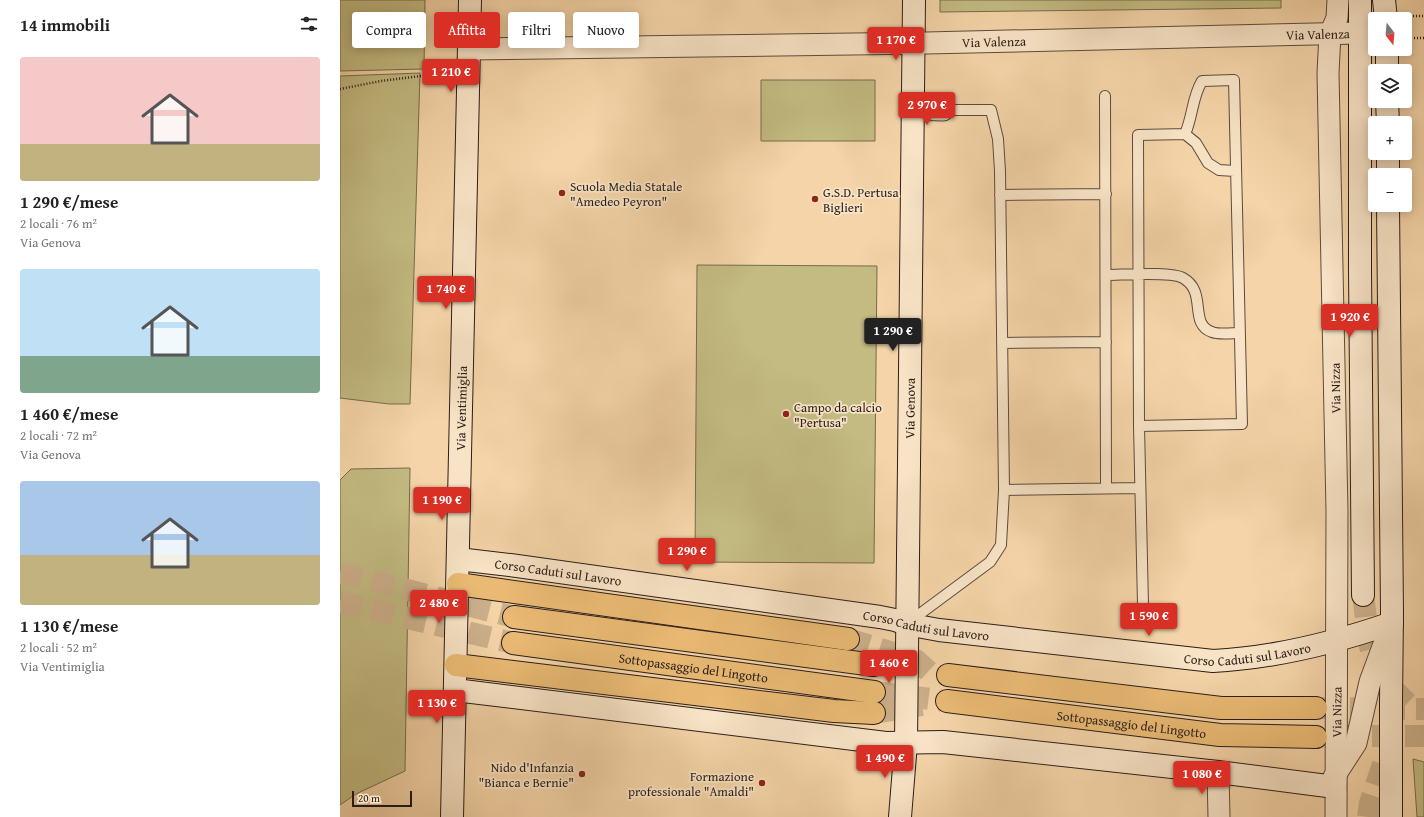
<!DOCTYPE html>
<html lang="it">
<meta charset="utf-8">
<style>
body{margin:0;font-family:"Gentium Book Plus",serif;background:#f2f2f2;color:#222;height:100vh;display:flex;flex-direction:column;font-size:15px;white-space:nowrap}
*{box-sizing:border-box;margin:0}
p{font-size:13px;color:#767676}
.icon{flex:none;width:22px;height:22px;fill:none;stroke:currentColor;stroke-width:2;stroke-linecap:round;stroke-linejoin:round}
.map{position:relative;flex:1;overflow:hidden}
.side{display:flex;flex-direction:column;background:#fff;width:340px}
.side>*{flex:none}
.banner{position:absolute;left:12px;top:12px;width:380px;height:36px;display:flex;gap:8px}
.needle{width:26px;rotate:164deg}
.fabs{position:absolute;left:1028px;top:12px;display:grid;gap:8px}
.fabs a{display:grid;place-items:center;width:44px;height:44px;border-radius:4px;background:#fff;box-shadow:0 2px 10px #0003;font-size:20px}
.scale{position:absolute;left:12px;bottom:10px;width:60px;box-sizing:border-box;padding-left:4px;border:2px solid #2a1e18;border-top:0;font-size:11px;line-height:14px;white-space:nowrap;color:#2a1e18;-webkit-text-stroke:3px #f8e3c6;paint-order:stroke}
.price{position:absolute;translate:-50% -34px;padding:0 9px;border-radius:4px;background:#d93025;color:#fff;font-size:13px;line-height:26px;filter:drop-shadow(0 1px 2px #0008)}
.price::after{content:'';position:absolute;left:50%;top:24px;width:12px;height:9px;margin-left:-6px;background:inherit;clip-path:polygon(0 0,100% 0,50% 100%)}
.price.on{background:#222;color:#fff}
ul{padding:0;list-style:none}
li{display:grid;align-content:center;gap:8px;height:212px;padding:0 20px}
li span{display:grid;place-items:center;height:124px;border-radius:4px;color:#555}
li>.icon{margin-inline-start:auto}
span .icon{width:72px;height:72px;fill:#fffc;stroke-width:1}
li b{font-size:17px}
h2{display:flex;justify-content:space-between;align-items:center;height:48px;padding:0 20px;font-size:17px}
.chip{padding:0 14px;border-radius:4px;background:#fff;box-shadow:0 2px 10px #0003;font-size:14px;line-height:36px}
.chip.on{background:#d93025;color:#fff}
main{display:flex;flex:1;min-height:0}
.map>svg:first-child{display:block}
.green{fill:#c3bb82;stroke:#766c4d}
.lines{fill:none;stroke-linecap:round;stroke-linejoin:round}
.secondary-tunnel{stroke:#ccb08b;stroke-width:22;stroke-dasharray:22 11;stroke-linecap:butt}
.primary-tunnel{stroke:#ccb08b;stroke-width:22;stroke-dasharray:22 11;stroke-linecap:butt}
.lane-casing{stroke:#5c4c3c;stroke-width:12}
.street-casing{stroke:#5c4c3c;stroke-width:23}
.secondary-casing{stroke:#2a1e18;stroke-width:24}
.primary-casing{stroke:#2a1e18;stroke-width:24}
.path{stroke:#2a1e18;stroke-width:2.5;stroke-dasharray:1 2;stroke-linecap:butt}
.lane{stroke:#f8e3c6;stroke-width:10}
.street{stroke:#f8e3c6;stroke-width:21}
.secondary{stroke:#f8e3c6;stroke-width:22}
.primary{stroke:#eaba74;stroke-width:22}
.secondary-bridge-casing{stroke:#2a1e18;stroke-width:24;stroke-linecap:butt}
.secondary-bridge{stroke:#f8e3c6;stroke-width:22}
.poi-dot{fill:#8f2418;stroke:#f8e3c6;stroke-width:1.5}
.labels{text-anchor:middle;stroke-width:3.5;stroke-linejoin:round;paint-order:stroke}
.street-label{font-size:13px;fill:#2a1e18;stroke:#f8e3c6}
.poi-label{font-size:13px;fill:#2a1e18;stroke:#f8e3c6;text-anchor:start}
</style>
<main>
<section class="side">
<h2>14 immobili<svg class="icon" aria-label="filters" viewBox="0 0 24 24"><path d="M4 7h16M4 17h16"/><circle cx="9" cy="7" r="2"/><circle cx="15" cy="17" r="2"/></svg></h2>
<ul>
<li><span style="background:linear-gradient(#f6c9c9 70%,#c2b280 0)"><svg class="icon" aria-label="home" viewBox="0 0 24 24"><path d="M3 11l9-7 9 7M6 9v11h12V9"/></svg></span><div><b>1 290 €/mese</b><p>2 locali · 76 m²</p><p>Via Genova</p></div></li>
<li><span style="background:linear-gradient(#bfe0f5 70%,#7fa58c 0)"><svg class="icon" aria-label="home" viewBox="0 0 24 24"><path d="M3 11l9-7 9 7M6 9v11h12V9"/></svg></span><div><b>1 460 €/mese</b><p>2 locali · 72 m²</p><p>Via Genova</p></div></li>
<li><span style="background:linear-gradient(#a9c7e8 60%,#c2b280 0)"><svg class="icon" aria-label="home" viewBox="0 0 24 24"><path d="M3 11l9-7 9 7M6 9v11h12V9"/></svg></span><div><b>1 130 €/mese</b><p>2 locali · 52 m²</p><p>Via Ventimiglia</p></div></li>
</ul>
</section>
<div class="map">
<svg width="1084" height="817" viewBox="0 0 1084 817">
<rect width="100%" height="100%" fill="#f4d4a8"/>
<filter id="stains"><feTurbulence type="fractalNoise" baseFrequency=".005" numOctaves="4"/><feColorMatrix values="0 0 0 0 .2 0 0 0 0 .09 0 0 0 0 .02 0 0 0 .5 -.17"/></filter>
<radialGradient id="worn" r=".72"><stop offset=".6" stop-color="#630" stop-opacity="0"/><stop offset="1" stop-color="#630" stop-opacity=".3"/></radialGradient>
<path class="green" d="M0 0H85L84 69 0 71Z
M600 0H941V8L600 12Z
M80 73 70 404H49L0 398V76Z
M421 80H535V141H421Z
M357 265 537 266 534 563 355 562Z
M70 468 65 771 16 794 0 805V480L11 469Z
M1073 759 1084 762V817H1077Z"/>
<g class="lines">
<path class="secondary-tunnel" d="M1023 595C1026 613 1026 632 1031 650 1036 674 1056 693 1074 709"/>
<path class="primary-tunnel" d="M0 573 174 617
M0 602 173 643
M508 639 576 660 589 672
M534 692 607 701
M977 708 1084 709
M534 713 582 705
M999 736H1084
M1028 817 1030 803 1043 764 1055 749"/>
<g class="lane-casing">
<path id="lane" d="M765 96 766 488
M603 110H651L658 139 660 171 664 490 800 488
M845 134 856 143 868 163 879 170 895 171
M660 195 766 194
M766 275C783 275 831 271 843 278 868 292 848 324 872 332 879 335 892 333 900 333
M662 343 766 342
M799 426 798 135 845 134C853 116 852 97 862 81L894 80 902 424 799 426 803 605
M569 622 650 562 661 545 664 490"/>
</g>
<g class="street-casing">
<g id="street">
<path id="s1" d="M129 49 586 43 1019 33"/>
<path d="M573 109 603 110"/>
<path d="M878 772 879 817"/>
<path d="M994 777 1016 743 1030 682 1051 625"/>
<path id="s2" d="M996 817 997 511 988 73 990 34 997 18 998 0"/>
</g>
</g>
<g class="secondary-casing">
<g id="secondary">
<path d="M1020 0V270L1023 595"/>
<path d="M1044 0 1046 19"/>
<path d="M1047 49V71"/>
<path d="M1047 101 1048 123"/>
<path d="M1048 153V175"/>
<path d="M1048 205 1052 613 1051 702"/>
<path id="s3" d="M118 559 170 565 540 617 555 620 566 624 599 630 873 661C934 658 994 643 1052 623"/>
<path d="M115 690 546 743 603 742 878 772 995 787"/>
<path d="M1051 765V817"/>
<path id="s4" d="M112 817 130 0"/>
<path id="s5" d="M560 817 566 743 574 0"/>
</g>
</g>
<g class="primary-casing">
<g id="primary">
<path d="M118 584 508 639"/>
<path d="M174 617 534 665"/>
<path id="s6" d="M173 643 534 692"/>
<path d="M116 665 494 711 534 713"/>
<path d="M608 675 881 708H976"/>
<path id="s7" d="M607 701 880 735 976 737"/>
</g>
</g>
<path class="path" d="M1067 16H1084
M1065 38H1084
M0 89 41 81 89 75"/>
<use href="#lane" class="lane"/>
<use href="#street" class="street"/>
<use href="#secondary" class="secondary"/>
<use href="#primary" class="primary"/>
<g class="secondary-bridge-casing">
<path id="secondary-bridge" d="M1051 702V765"/>
</g>
<use href="#secondary-bridge" class="secondary-bridge"/>
</g>
<g class="poi-dot">
<circle cx="222" cy="193" r="4"/>
<circle cx="475" cy="199" r="4"/>
<circle cx="446" cy="414" r="4"/>
<circle cx="242" cy="774" r="4"/>
<circle cx="422" cy="783" r="4"/>
</g>
<g class="labels">
<g class="street-label">
<text dy="5" stroke="none"><textPath href="#s1" startOffset="849">Via Valenza</textPath></text>
<text dy="5" stroke="none"><textPath href="#s1" startOffset="525">Via Valenza</textPath></text>
<text transform="translate(995 388) rotate(-91)" y="5">Via Nizza</text>
<text dy="5" stroke="none"><textPath href="#s4" startOffset="409">Via Ventimiglia</textPath></text>
<text dy="5" stroke="none"><textPath href="#s5" startOffset="409">Via Genova</textPath></text>
<text dy="5" stroke="none"><textPath href="#s3" startOffset="101">Corso Caduti sul Lavoro</textPath></text>
<text dy="5" stroke="none"><textPath href="#s3" startOffset="473">Corso Caduti sul Lavoro</textPath></text>
<text dy="5" stroke="none"><textPath href="#s3" startOffset="797">Corso Caduti sul Lavoro</textPath></text>
<text dy="5" stroke="none"><textPath href="#s6" startOffset="182">Sottopassaggio del Lingotto</textPath></text>
<text dy="5" stroke="none"><textPath href="#s2" startOffset="105">Via Nizza</textPath></text>
<text dy="5" stroke="none"><textPath href="#s7" startOffset="186">Sottopassaggio del Lingotto</textPath></text>
</g>
<g class="poi-label">
<text x="230" y="191">Scuola Media Statale<tspan x="230" dy="15">"Amedeo Peyron"</tspan></text>
<text x="483" y="197">G.S.D. Pertusa<tspan x="483" dy="15">Biglieri</tspan></text>
<text x="454" y="412">Campo da calcio<tspan x="454" dy="15">"Pertusa"</tspan></text>
<text x="234" y="772" text-anchor="end">Nido d'Infanzia<tspan x="234" dy="15">"Bianca e Bernie"</tspan></text>
<text x="414" y="781" text-anchor="end">Formazione<tspan x="414" dy="15">professionale "Amaldi"</tspan></text>
</g>
</g>
<rect width="100%" height="100%" filter="url(#stains)"/>
<rect width="100%" height="100%" fill="url(#worn)"/>
</svg>
<div class="fabs">
<a><svg class="needle" viewBox="-14 -14 28 28"><path d="M0-13l5 13h-10z" fill="#e53935"/><path d="M0 13l5-13h-10z" fill="#767676"/></svg></a>
<a><svg class="icon" aria-label="layers" viewBox="0 0 24 24"><path d="M12 4l9 5-9 5-9-5zM3 14l9 5 9-5"/></svg></a>
<a>+</a>
<a>−</a>
</div>
<div class="scale">20 m</div>
<b class="price" style="left:556px;top:61px">1 170 €</b>
<b class="price" style="left:111px;top:93px">1 210 €</b>
<b class="price" style="left:587px;top:126px">2 970 €</b>
<b class="price" style="left:106px;top:310px">1 740 €</b>
<b class="price" style="left:1010px;top:338px">1 920 €</b>
<b class="price on" style="left:553px;top:352px">1 290 €</b>
<b class="price" style="left:102px;top:521px">1 190 €</b>
<b class="price" style="left:347px;top:572px">1 290 €</b>
<b class="price" style="left:99px;top:624px">2 480 €</b>
<b class="price" style="left:809px;top:637px">1 590 €</b>
<b class="price" style="left:549px;top:684px">1 460 €</b>
<b class="price" style="left:97px;top:724px">1 130 €</b>
<b class="price" style="left:545px;top:779px">1 490 €</b>
<b class="price" style="left:862px;top:795px">1 080 €</b>
<div class="banner">
<a class="chip">Compra</a>
<a class="chip on">Affitta</a>
<a class="chip">Filtri</a>
<a class="chip">Nuovo</a>
</div>
</div>
</main>
